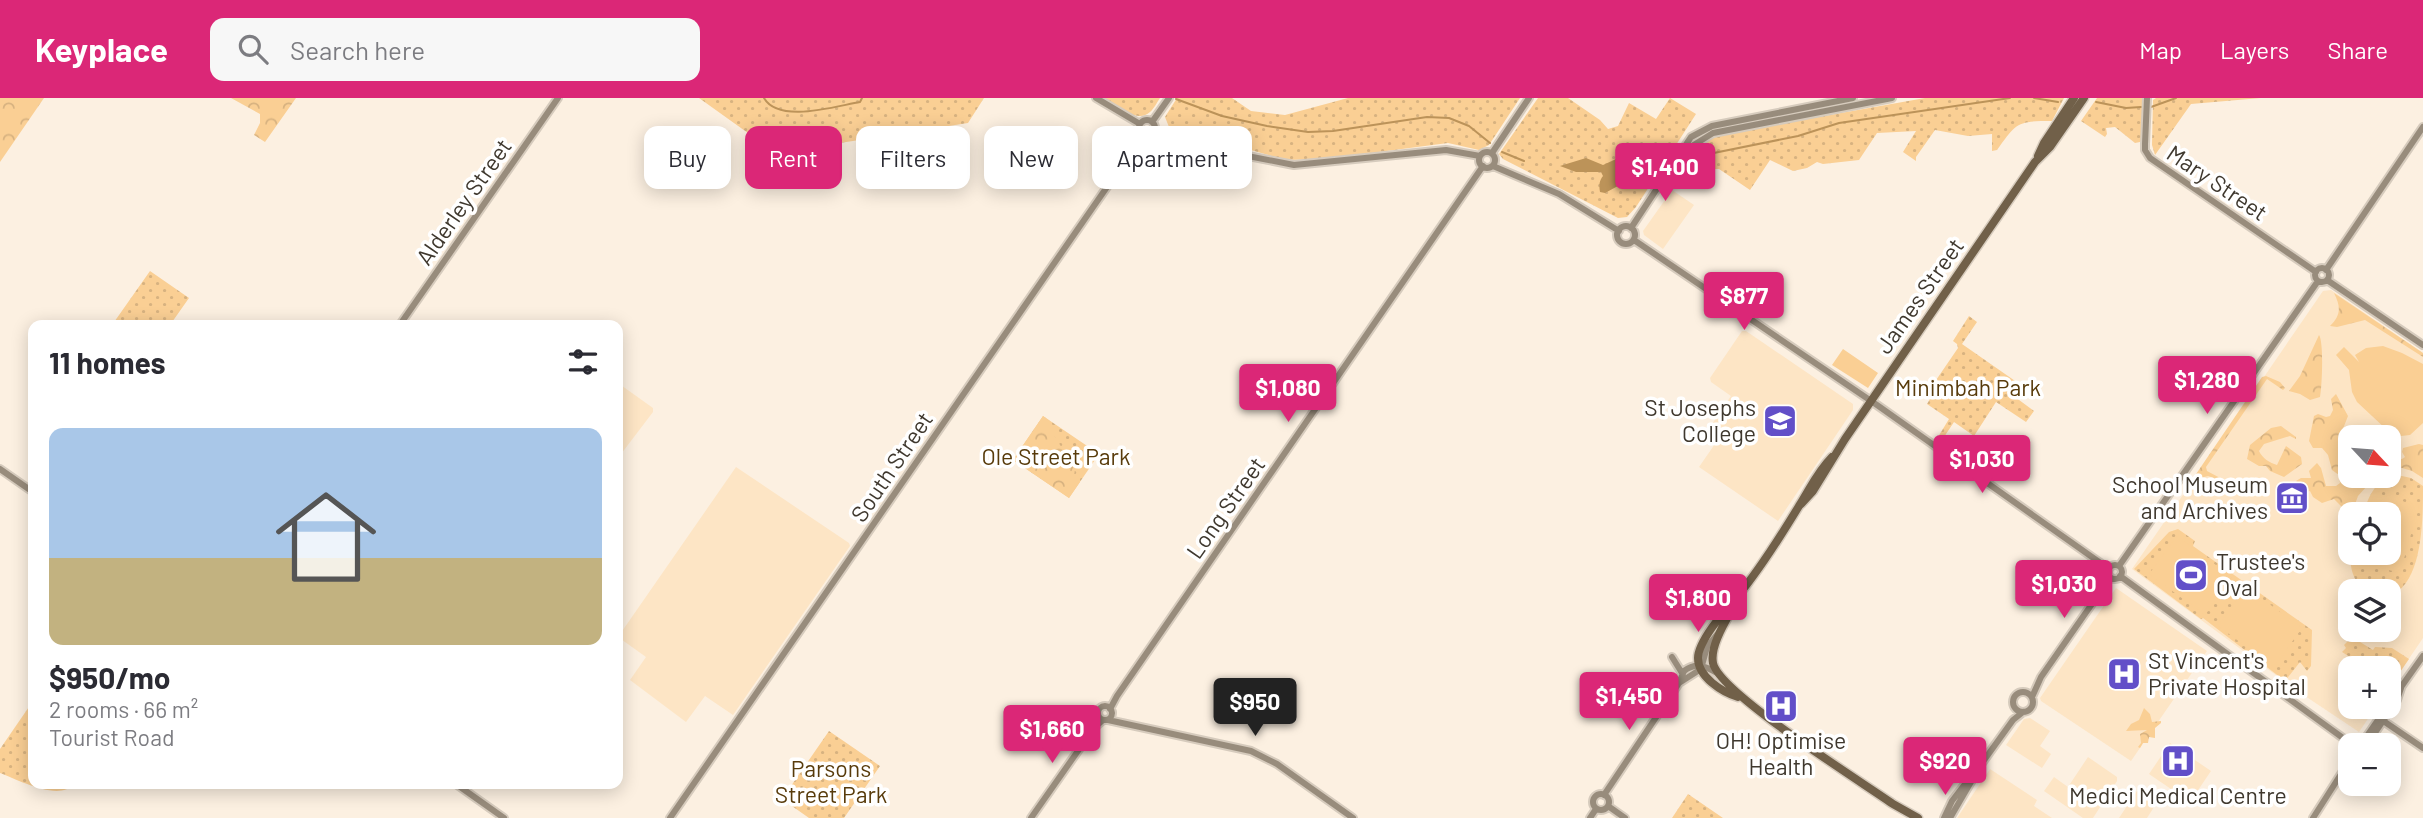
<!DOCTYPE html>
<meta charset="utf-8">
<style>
body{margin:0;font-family:Barlow,sans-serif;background:#f7f7f7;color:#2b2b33;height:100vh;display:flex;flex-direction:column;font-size:26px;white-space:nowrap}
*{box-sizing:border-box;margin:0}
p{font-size:23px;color:#7c7c81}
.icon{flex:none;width:38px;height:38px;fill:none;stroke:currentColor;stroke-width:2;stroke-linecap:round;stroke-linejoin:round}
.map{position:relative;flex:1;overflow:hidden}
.panel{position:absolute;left:28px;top:222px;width:595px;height:469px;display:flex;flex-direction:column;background:#fff;border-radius:14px;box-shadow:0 4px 18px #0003}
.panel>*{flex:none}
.hud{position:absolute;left:644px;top:28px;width:665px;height:63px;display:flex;gap:14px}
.needle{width:46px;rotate:116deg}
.tools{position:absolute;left:2338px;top:327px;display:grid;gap:14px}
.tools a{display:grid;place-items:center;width:63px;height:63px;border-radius:14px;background:#fff;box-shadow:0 4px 18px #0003;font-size:35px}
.price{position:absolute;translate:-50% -60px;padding:0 16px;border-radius:7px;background:#db2777;color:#fff;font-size:23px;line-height:46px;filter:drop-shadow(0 2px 4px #0008)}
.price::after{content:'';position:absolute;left:50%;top:42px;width:21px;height:16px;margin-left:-10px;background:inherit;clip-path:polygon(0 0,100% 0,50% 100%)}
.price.active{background:#222;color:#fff}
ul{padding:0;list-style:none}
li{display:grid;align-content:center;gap:14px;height:371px;padding:0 21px}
li span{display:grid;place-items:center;height:217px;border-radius:14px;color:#555}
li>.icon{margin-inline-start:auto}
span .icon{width:126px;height:126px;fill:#fffc;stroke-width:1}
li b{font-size:30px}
h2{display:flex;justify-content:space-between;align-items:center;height:84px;padding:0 21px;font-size:30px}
.chip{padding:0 24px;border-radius:14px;background:#fff;box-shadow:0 4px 18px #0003;font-size:24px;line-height:63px}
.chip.active{background:#db2777;color:#fff}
header{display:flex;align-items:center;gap:42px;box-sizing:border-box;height:98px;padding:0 35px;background:#db2777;color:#fff}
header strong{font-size:33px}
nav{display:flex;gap:38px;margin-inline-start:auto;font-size:24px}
.search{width:490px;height:63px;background:#f7f7f7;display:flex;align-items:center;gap:18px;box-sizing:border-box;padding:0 24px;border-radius:14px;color:#7c7c81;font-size:26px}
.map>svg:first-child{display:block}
.built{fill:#fde5c5;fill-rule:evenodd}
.green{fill:url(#green-dots)}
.forest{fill:url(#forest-crowns)}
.pitch{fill:#facf94}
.water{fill:#bc9359}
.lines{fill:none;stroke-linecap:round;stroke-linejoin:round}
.stream{stroke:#bc9359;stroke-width:2}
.secondary-casing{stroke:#d6cbbd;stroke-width:10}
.highway-casing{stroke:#d6cbbd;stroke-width:11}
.secondary{stroke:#988c7c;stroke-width:6}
.highway{stroke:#716049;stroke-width:8}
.labels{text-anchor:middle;stroke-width:7;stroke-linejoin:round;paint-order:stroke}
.street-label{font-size:23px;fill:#3f382e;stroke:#fff}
.park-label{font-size:23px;fill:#583b0b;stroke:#fff}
.poi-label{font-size:23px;fill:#3f382e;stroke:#fff;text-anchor:end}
</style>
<header>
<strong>Keyplace</strong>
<div class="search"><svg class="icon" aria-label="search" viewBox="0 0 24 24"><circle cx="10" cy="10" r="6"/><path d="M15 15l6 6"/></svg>Search here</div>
<nav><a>Map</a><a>Layers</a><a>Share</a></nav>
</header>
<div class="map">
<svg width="2423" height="720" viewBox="0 0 2423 720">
<defs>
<pattern id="green-dots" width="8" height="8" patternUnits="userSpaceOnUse" patternTransform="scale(1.75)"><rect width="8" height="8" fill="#facf94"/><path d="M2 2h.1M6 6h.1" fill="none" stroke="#d7b280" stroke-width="1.8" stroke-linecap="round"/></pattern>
<pattern id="forest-crowns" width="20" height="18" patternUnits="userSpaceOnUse" patternTransform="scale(1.75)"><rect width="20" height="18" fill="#facf94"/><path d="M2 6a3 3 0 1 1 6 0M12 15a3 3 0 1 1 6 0" fill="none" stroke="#d7b280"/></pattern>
</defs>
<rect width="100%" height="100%" fill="#fcf0e1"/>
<path class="built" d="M1672 92 1694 107 1663 151 1644 137 1643 133Z
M2331 192 2423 255V540L2389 590V570H2350V609H2376L2359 634 2299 594 2132 471 2323 193ZM2350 340H2389V378H2350ZM2350 416H2389V455H2350ZM2350 494H2389V532H2350Z
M1742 233H1746L1853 306V312L1778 423 1699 369 1717 343 1706 335 1731 298 1711 284 1710 280Z
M618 285 653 310V314L618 360Z
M736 369 849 445 850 448 733 617 705 598 686 624 630 582 646 559 618 539Z
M2116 490 2207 553 2131 663 2041 603 2040 600Z
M2030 620 2050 633 2040 648 2051 656 2042 670 2006 647 2024 621Z
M2170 645 2211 673 2190 704 2149 676Z
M2088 659 2117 679V683L2093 720H2083L2044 693 2054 679 2068 689Z
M1990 671 2037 702 2034 708 2052 720H1957Z
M2137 693 2156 706 2147 720H2119Z"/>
<path class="green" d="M699 0H984L968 25 776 55Z
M1104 0H1160C1157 4 1154 11 1150 14 1137 26 1114 7 1104 0Z
M1177 0H1232L1251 13 1285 17 1348 0H1520L1489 47 1479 52 1448 45 1325 61 1286 62 1169 29 1165 19Z
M1538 0H1568L1600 22 1608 31 1618 28 1629 5 1656 21 1670 0 1696 16 1636 109 1627 119 1618 120 1503 61 1499 56Z
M1925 0H2064L2052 23C2017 23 2017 24 1997 52L1992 53V36L1968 38 1935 32 1916 59V63L1903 54 1916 33 1877 35 1859 62 1823 66 1817 64 1807 70 1793 73 1770 62 1750 92 1719 71H1685L1680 67C1692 50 1704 43 1724 36Z
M2097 0H2142L2144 4 2142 41 2140 44 2135 45 2115 29 2106 30 2107 36 2105 39 2081 23Z
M2156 0H2261L2191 6 2155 57 2152 47 2153 2Z
M150 173 189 200 170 227H112Z
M1969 218 1977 224 1962 246 2018 285 2011 296 2034 313 2026 324 1996 304 1974 338 1954 324 1942 342 1938 339 1949 321 1927 306 1936 291 1932 288 1958 250 1957 246 1953 243Z
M1043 318 1099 356 1069 400 1013 362Z
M2402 378 2411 380 2423 388C2423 421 2423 487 2389 498V494L2366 493C2354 484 2349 471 2351 455H2389V416H2363C2370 395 2376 379 2402 378Z
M2178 431 2195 443 2193 448 2312 532 2311 568 2307 573 2300 564 2285 583 2203 520 2201 521 2134 471 2169 434Z
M2352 539 2373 552 2375 549 2392 550 2409 561 2389 590V570H2359L2353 561 2342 554 2346 550 2344 547Z
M33 603V686H74C59 704 19 682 0 675V651Z
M829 633 880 668 844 720H809L782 701Z
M1688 696 1723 720H1672Z"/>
<path class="forest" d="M0 0H44L0 64Z
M231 0H296L265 44 254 37 260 25V16Z
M2334 195 2423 255V259L2365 222 2337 229 2330 228C2341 217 2341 209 2334 195Z
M2319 237C2324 244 2322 289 2320 299L2310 302 2300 296 2289 293 2300 278Z
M2266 278 2280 284 2285 290 2283 292 2267 281 2206 369 2207 373 2222 381V384L2214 394 2211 392 2217 384 2214 380 2208 378 2192 382 2262 279Z
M2336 296 2348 318 2339 341 2340 348 2350 351V361L2343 367 2353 382 2361 380 2367 388 2358 398 2353 412 2348 415 2334 401 2322 405 2313 399 2310 393 2303 395 2305 388 2300 387 2296 383 2301 380H2311L2309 373 2317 365 2321 370 2326 388H2336L2340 385 2339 377 2332 372 2328 357 2322 350H2313L2309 343 2314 318 2318 316 2326 319 2330 318 2333 312 2331 301Z
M1043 318 1050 323V332C1057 339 1058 347 1066 354L1065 359 1071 360 1070 367 1075 370 1074 379 1080 384 1069 400 1013 362Z
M2281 328 2296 339V341L2290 338 2264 346 2259 353C2262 360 2270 365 2277 367L2286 348 2301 359 2302 366 2284 379 2270 373 2266 368H2259L2247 361 2250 347 2271 330Z
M2419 346 2423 347V380L2412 373 2399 369 2389 362V353L2393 355 2396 361H2402L2405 359 2402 354 2403 350Z
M2144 610 2150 616 2152 624 2161 623V625L2155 630V640L2149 639 2148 645H2143L2140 650 2138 649 2141 645 2140 636 2147 632 2126 633 2131 626 2139 622Z"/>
<path class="pitch" d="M2383 248 2402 255 2423 266V325L2410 337 2401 338 2387 332 2357 304 2352 294 2349 272 2336 257 2344 249 2359 264 2355 257 2366 250Z
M1843 251 1878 275 1868 290 1832 267Z
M2374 395 2419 408 2400 475 2355 463 2357 455H2389V416H2368Z
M2177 438 2232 479 2205 517 2149 476Z
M2246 489 2302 530 2274 569 2218 528Z"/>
<path class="water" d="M1675 48 1679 51 1671 63 1663 64 1648 81 1627 83 1605 95 1600 94C1599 87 1599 83 1603 78L1601 74H1576L1560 68 1586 60 1603 67 1627 56 1656 57Z"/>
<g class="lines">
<path class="stream" d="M764 0C779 26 836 8 860 4L862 0
M2034 0 2058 4
M1176 1 1222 18 1267 28 1308 34 1333 33 1427 19 1449 20 1469 28 1490 45
M2096 4 2126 10 2141 9
M2151 9 2176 0
M1502 54 1524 63
M1684 61 1798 38 1839 25 2010 0"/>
<g class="secondary-casing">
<path id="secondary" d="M1096 0 1140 26
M2147 0 2145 46V52L2150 60 2316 174
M1139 30a8 8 0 1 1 16 0a8 8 0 1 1-16 0Z
M1152 24 1169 0
M1154 34 1202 49 1294 67 1446 52 1480 58
M1684 53 1713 35 1892 0
M1479 62a8 8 0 1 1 16 0a8 8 0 1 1-16 0Z
M1492 55 1529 0
M1493 68 1559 96 1619 133
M1617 137a9 9 0 1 1 18 0a9 9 0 1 1-18 0Z
M1631 130 1691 39 1712 28 1853 0
M1634 142 1877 307 2109 471
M2315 177a7 7 0 1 1 14 0a7 7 0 1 1-14 0Z
M2326 172 2423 29
M2327 182 2423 247
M399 228 558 0
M0 371 33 394
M2108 474a7 7 0 1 1 14 0a7 7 0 1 1-14 0Z
M2119 468 2318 183
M2120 478 2354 648
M1672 559 1682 575
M1679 585 1684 573C1696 564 1705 568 1717 575
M2013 604a10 10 0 1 1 20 0a10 10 0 1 1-20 0Z
M2032 599 2041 579 2110 480
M2389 606 2423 558
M1098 615a7 7 0 1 1 14 0a7 7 0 1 1-14 0Z
M1110 611 1117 598 1483 68
M2379 620 2423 650
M1108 622 1251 653 1277 666 1353 720
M2360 648 2387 609
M2366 648 2397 602 2401 590
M456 686 504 720
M1593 704a8 8 0 1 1 16 0a8 8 0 1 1-16 0Z
M1604 697 1679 585 1701 571 1707 549 1720 533
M1608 708 1625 720
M670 720 1143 37
M1031 720 1094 630 1103 622
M1590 720 1596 711
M1944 720 1952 703 1978 669
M1950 720 1982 665 2013 622 2023 614
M2313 720 2350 662"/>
</g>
<g class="highway-casing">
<path id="highway" d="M2038 58 2044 45 2074 0
M1801 406 1813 393 1845 341 2035 64 2050 49 2084 0
M1740 496C1732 514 1709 545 1713 565 1719 595 1862 684 1893 706L1918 720
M1738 599C1722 594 1698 579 1698 560 1698 544 1724 513 1735 501 1756 477 1782 436 1799 408 1810 391 1817 374 1832 359"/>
</g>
<use href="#secondary" class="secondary"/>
<use href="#highway" class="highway"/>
</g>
<defs>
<g id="school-square" transform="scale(1.75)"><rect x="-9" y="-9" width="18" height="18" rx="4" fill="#624fc8" stroke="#fff"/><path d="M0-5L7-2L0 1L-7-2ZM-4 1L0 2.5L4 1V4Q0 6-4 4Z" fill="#fff"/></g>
<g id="museum-square" transform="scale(1.75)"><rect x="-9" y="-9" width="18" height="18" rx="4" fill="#624fc8" stroke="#fff"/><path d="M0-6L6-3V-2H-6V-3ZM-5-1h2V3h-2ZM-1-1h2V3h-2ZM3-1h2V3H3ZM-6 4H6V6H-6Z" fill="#fff"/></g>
<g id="stadium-square" transform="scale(1.75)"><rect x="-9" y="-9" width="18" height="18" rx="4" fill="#624fc8" stroke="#fff"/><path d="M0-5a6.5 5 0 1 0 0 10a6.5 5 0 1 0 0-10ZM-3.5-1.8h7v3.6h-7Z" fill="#fff"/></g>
<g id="hospital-square" transform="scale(1.75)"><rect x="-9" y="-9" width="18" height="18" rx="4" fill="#624fc8" stroke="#fff"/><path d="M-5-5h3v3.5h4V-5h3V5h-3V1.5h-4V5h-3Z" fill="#fff"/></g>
</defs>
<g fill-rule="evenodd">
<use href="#school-square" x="1780" y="323"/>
<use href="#museum-square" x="2292" y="400"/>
<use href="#stadium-square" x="2191" y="477"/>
<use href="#hospital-square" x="2124" y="576"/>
<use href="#hospital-square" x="1781" y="608"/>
<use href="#hospital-square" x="2178" y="663"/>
</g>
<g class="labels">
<g class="street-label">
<text transform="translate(2217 85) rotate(34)" y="8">Mary Street</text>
<text transform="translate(464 104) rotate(-55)" y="8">Alderley Street</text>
<text transform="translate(1920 198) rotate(-55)" y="8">James Street</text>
<text transform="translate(892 369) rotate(-56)" y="8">South Street</text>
<text transform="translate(1226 410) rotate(-55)" y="8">Long Street</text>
</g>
<g class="park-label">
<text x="1968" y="298">Minimbah Park</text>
<text x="1056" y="367">Ole Street Park</text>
<text x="831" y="679">Parsons<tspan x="831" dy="26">Street Park</tspan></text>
</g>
<g class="poi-label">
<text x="1756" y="318">St Josephs<tspan x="1756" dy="26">College</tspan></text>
<text x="2268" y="395">School Museum<tspan x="2268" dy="26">and Archives</tspan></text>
<text x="2216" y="472" text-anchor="start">Trustee's<tspan x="2216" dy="26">Oval</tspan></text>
<text x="2148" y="571" text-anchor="start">St Vincent's<tspan x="2148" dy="26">Private Hospital</tspan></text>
<text x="1781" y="651" text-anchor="middle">OH! Optimise<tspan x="1781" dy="26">Health</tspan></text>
<text x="2178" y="706" text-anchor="middle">Medici Medical Centre</text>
</g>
</g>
</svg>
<div class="tools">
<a><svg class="needle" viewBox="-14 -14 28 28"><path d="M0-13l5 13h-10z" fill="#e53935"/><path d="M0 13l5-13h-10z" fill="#7c7c81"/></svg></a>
<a><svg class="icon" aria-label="locate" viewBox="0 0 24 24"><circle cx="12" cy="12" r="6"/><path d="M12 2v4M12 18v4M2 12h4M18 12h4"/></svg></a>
<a><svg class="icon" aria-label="layers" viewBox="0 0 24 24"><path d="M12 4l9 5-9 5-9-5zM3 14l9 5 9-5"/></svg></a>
<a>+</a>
<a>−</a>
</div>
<b class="price" style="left:1665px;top:105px">$1,400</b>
<b class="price" style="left:1744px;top:234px">$877</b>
<b class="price" style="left:2207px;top:318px">$1,280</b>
<b class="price" style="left:1288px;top:326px">$1,080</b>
<b class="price" style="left:1982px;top:397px">$1,030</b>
<b class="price" style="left:2064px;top:522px">$1,030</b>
<b class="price" style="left:1698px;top:536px">$1,800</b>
<b class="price" style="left:1629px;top:634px">$1,450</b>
<b class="price active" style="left:1255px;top:640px">$950</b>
<b class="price" style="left:1052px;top:667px">$1,660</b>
<b class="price" style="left:1945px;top:699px">$920</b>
<div class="hud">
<a class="chip">Buy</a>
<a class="chip active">Rent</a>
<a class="chip">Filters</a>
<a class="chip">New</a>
<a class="chip">Apartment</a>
</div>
<section class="panel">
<h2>11 homes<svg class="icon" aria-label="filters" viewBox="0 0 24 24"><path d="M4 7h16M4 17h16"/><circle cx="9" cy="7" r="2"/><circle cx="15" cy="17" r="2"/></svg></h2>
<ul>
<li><span style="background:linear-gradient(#a9c7e8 60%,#c2b280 0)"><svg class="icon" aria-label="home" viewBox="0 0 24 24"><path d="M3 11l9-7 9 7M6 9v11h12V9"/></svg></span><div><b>$950/mo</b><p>2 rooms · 66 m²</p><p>Tourist Road</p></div></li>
</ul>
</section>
</div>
